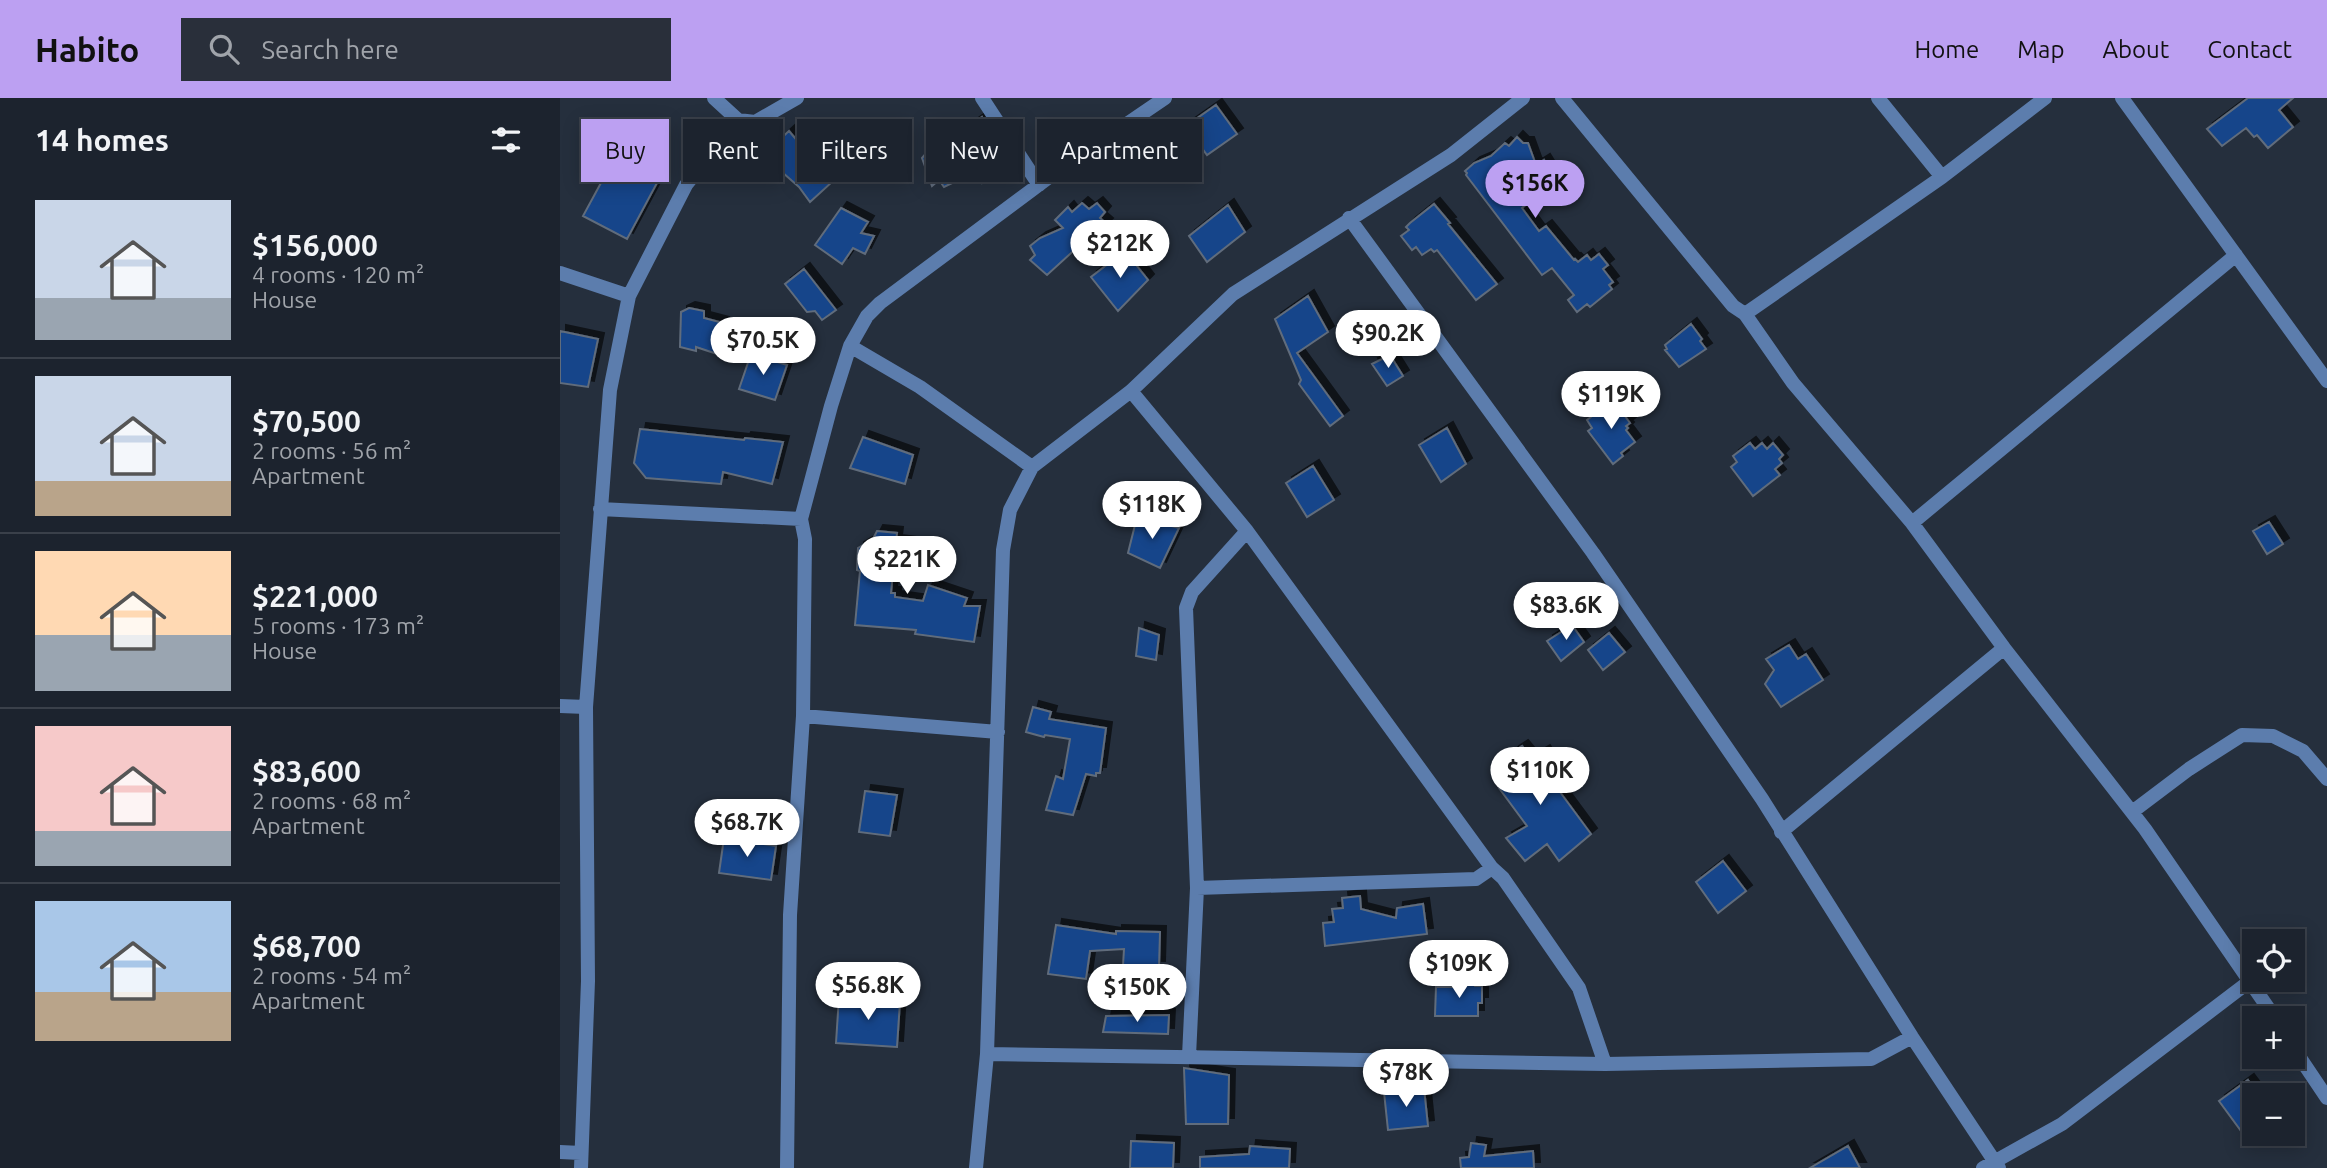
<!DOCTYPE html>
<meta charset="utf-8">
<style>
body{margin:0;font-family:Ubuntu,sans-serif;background:#292f3a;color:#f1f3f6;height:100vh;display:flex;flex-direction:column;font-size:26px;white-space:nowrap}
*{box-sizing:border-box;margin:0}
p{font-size:23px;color:#a0a4aa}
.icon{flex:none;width:38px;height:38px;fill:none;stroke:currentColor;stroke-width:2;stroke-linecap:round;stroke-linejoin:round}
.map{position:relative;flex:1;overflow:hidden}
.side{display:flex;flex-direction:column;background:#1c232e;width:560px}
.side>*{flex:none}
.banner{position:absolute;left:21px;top:21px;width:665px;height:63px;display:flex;gap:14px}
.controls{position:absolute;left:1682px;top:831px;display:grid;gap:14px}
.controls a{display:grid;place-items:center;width:63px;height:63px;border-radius:0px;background:#1c232e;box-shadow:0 4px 18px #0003,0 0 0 2px #3a404a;font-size:35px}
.price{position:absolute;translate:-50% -60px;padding:0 16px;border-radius:24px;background:#fff;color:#222;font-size:23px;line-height:46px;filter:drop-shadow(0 2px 4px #0008)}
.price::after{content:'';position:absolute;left:50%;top:42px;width:21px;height:16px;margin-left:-10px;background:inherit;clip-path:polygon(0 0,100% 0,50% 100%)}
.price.current{background:#bca0f2;color:#111}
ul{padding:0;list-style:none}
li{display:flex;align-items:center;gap:21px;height:175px;padding:0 35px}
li+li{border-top:2px solid #3a404a}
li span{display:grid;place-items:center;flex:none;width:196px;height:140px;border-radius:0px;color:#555}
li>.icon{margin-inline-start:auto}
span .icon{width:84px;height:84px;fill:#fffc;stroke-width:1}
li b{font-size:30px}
h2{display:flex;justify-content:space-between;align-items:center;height:84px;padding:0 35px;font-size:30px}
.pill{padding:0 24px;border-radius:0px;background:#1c232e;box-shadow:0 4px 18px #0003,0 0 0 2px #3a404a;font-size:24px;line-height:63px}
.pill.current{background:#bca0f2;color:#111}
header{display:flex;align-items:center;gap:42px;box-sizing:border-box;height:98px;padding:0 35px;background:#bca0f2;color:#111}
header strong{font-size:33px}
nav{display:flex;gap:38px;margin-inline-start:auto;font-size:24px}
.search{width:490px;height:63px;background:#292f3a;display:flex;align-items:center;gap:18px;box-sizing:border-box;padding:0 24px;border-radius:0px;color:#a0a4aa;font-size:26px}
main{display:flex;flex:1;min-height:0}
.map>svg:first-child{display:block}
.building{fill:#13458a;stroke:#616c7c;stroke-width:2;filter:url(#shadow)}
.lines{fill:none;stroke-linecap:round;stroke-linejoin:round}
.minor{stroke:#5c7dad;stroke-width:14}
</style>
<header>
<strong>Habito</strong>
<div class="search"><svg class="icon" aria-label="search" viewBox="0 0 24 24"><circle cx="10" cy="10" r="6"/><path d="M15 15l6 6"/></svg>Search here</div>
<nav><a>Home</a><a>Map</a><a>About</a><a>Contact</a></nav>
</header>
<main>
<section class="side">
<h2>14 homes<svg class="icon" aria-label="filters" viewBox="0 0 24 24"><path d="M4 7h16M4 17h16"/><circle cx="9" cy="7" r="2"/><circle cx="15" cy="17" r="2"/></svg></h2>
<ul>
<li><span style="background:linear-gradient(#c9d6e8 70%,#9aa5b1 0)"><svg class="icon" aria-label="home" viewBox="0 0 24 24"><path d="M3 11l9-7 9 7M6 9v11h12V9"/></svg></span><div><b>$156,000</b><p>4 rooms · 120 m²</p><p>House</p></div></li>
<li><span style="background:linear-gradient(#c9d6e8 75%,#b9a48a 0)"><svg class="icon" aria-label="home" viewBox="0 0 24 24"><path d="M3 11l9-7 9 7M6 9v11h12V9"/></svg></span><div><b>$70,500</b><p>2 rooms · 56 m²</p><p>Apartment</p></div></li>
<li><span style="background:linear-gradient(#ffd9b3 60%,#9aa5b1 0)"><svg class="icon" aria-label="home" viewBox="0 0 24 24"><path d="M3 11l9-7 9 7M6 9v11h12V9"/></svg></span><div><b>$221,000</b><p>5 rooms · 173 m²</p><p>House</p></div></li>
<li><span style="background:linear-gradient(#f6c9c9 75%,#9aa5b1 0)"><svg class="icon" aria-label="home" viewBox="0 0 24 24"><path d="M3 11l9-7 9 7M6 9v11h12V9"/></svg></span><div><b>$83,600</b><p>2 rooms · 68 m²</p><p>Apartment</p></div></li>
<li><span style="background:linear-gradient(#a9c7e8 65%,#b9a48a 0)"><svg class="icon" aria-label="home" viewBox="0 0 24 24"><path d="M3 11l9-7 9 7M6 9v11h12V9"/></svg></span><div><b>$68,700</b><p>2 rooms · 54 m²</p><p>Apartment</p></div></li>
</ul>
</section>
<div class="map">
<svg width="1767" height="1070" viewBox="0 0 1767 1070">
<defs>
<filter id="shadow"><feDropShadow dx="6" dy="-6" stdDeviation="0" flood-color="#0009"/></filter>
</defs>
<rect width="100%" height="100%" fill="#252f3d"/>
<path class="building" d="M1688 0H1733L1719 12 1733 29 1708 50 1697 37 1694 39 1686 30 1662 48 1647 31Z
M656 7 677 36 647 57 626 28Z
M422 19 442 53 433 61 440 71 422 85 415 74 384 89 379 82 372 88 362 60 369 52 372 55Z
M229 33 272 84 250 104 239 89 222 74 220 77 202 58Z
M957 39 963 45H968L976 67 984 62 994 78 990 80 991 85 962 110 979 133 986 128 1014 162 1015 161 1018 164 1027 157 1031 162 1039 156 1048 167 1043 171 1053 184 1049 187 1052 191 1030 209 1027 206 1017 214 1008 202 1014 197 992 170 982 177 906 77 907 75 905 73 914 65 931 58 945 45 949 48Z
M51 59 98 83 67 141 23 118 42 83 39 81Z
M522 105 529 111 537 105 545 114 540 120 547 126 526 145H522L487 177 470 162 475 157 470 148 480 140 503 130 495 122 508 109 512 114Z
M874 106 890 125 888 126 937 186 916 202 877 152 874 154 871 151 862 157 856 149 852 152 841 138 849 132 846 129 850 125Z
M668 107 685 134 647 164 629 138Z
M281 110 308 124 301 135 314 138 305 156 293 150 282 166 255 147Z
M565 153 588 182 558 213 531 179Z
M244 171 276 212 262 222 255 213 247 214 225 186Z
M748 198 768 234 737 255 783 318 770 328 739 286 741 282 715 221Z
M129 210 144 213V220L163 225 161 231 166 235 160 257 136 249V253L120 249 121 214Z
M1131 226 1142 241 1140 243 1146 251 1119 269 1105 252 1107 251 1105 247Z
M0 233 38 241 28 289 0 285Z
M191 256 227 267 215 302 179 291Z
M830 257 843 278 827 288 812 266Z
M1053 302 1070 325 1066 328 1068 330 1066 332 1075 344 1061 355 1063 358 1053 366 1028 333 1032 330 1027 322Z
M887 330 906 366 881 384 859 347Z
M80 331 184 342 185 340 223 344 212 386 163 374 161 386 86 380 74 365Z
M303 339 353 357 345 386 290 370Z
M1190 345 1195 351 1202 345 1207 351 1213 345 1223 357 1219 361 1222 365 1215 371 1220 377 1193 398 1171 369 1177 364 1173 358Z
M753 368 774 402 747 419 726 385Z
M577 419 619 430 600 470 568 455Z
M1709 424 1723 446 1707 456 1693 433Z
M317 433 337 435 336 443 359 446 356 467 334 464 331 495H335V499L363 503 368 487 407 500 404 508H420L414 544 355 536 356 532 295 527 300 473 297 472 298 450 313 441Z
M1012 527 1024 544 1001 563 987 543Z
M579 530 599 537 596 562 576 558Z
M1049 535 1065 554 1043 572 1028 552Z
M1229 547 1238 561 1246 556 1263 582 1221 609 1205 586 1214 572 1206 561Z
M473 609 491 614 489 621 546 630 540 675H536V678L526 676 513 717 486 712 496 678 503 681 510 641 485 637 484 639 466 634Z
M962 648 972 660 984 653 1003 685 997 690 1031 736 999 763 987 746 965 763 946 740 967 728 939 690 948 684 939 675 942 667 953 654Z
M305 693 337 697 330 738 299 734Z
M164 740 216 748 211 782 159 775Z
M1163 763 1186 793 1158 815 1136 784Z
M800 798 801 811 836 820 837 810 863 806 867 836 765 848 763 825 774 824 772 811 783 810 782 800Z
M496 827 556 836V833L600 834 599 869 563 868 564 851 530 853 526 881 488 876Z
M893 882 913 883 915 888H922V905H918V918H875L876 889H893Z
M279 899 340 903 337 949 276 945Z
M609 917 608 936 543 934 546 918Z
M624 970 669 977 668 1026H626Z
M1688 982 1694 990V1029L1684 1037 1659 1003Z
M864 990 868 1028 828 1032 824 994Z
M571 1043 614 1045 613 1070H570Z
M911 1045 926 1047 924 1058 973 1053 974 1070H901L900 1060 909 1059Z
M690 1048 730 1051 729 1070H640V1059L689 1056Z
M1288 1048 1300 1070H1250Z"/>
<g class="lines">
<path class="minor" d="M154 0 178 22
M422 0 479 87
M1002 0 1173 208 1185 216 1233 285 1352 425 1444 550 1585 731 1715 920
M1318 0 1382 79
M1562 0 1767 283
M789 120 1033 455 1202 701 1352 939 1439 1070
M0 175 69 198
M1185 216 1382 79 1485 0
M290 248 360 289 472 369
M571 293 687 433 932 770 943 780 1019 890 1045 966
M40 411 241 421
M1352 425 1676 157
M0 608 26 609
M243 618 438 634
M1572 714 1629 671 1682 637 1713 638 1743 653 1767 681
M1221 734 1444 550
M637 790 916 781 932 770
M1732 948 1767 1000
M427 956 1045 966 1311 961 1352 939
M629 958 637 790 626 510 632 494 687 433
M0 1054 21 1055
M21 1070 28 883 26 609 50 292 69 198 126 87 178 22 195 24 237 0
M227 1070 230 817 243 618 245 441 241 421 271 308 290 248 307 218 320 205 492 77 605 0
M416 1070 427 956 443 452 450 412 472 369 571 293 673 196 891 57 963 0
M1423 1070 1502 1026 1690 883"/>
</g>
</svg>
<div class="controls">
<a><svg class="icon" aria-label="locate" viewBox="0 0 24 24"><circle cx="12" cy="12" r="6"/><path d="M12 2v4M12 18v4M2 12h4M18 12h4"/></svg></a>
<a>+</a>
<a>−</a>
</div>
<b class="price current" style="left:975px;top:122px">$156K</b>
<b class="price" style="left:560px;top:182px">$212K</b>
<b class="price" style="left:828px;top:272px">$90.2K</b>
<b class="price" style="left:203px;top:279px">$70.5K</b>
<b class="price" style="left:1051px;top:333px">$119K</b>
<b class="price" style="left:592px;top:443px">$118K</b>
<b class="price" style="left:347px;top:498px">$221K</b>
<b class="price" style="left:1006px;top:544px">$83.6K</b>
<b class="price" style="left:980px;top:709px">$110K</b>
<b class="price" style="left:187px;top:761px">$68.7K</b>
<b class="price" style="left:899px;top:902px">$109K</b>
<b class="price" style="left:308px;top:924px">$56.8K</b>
<b class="price" style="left:577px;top:926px">$150K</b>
<b class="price" style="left:846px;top:1011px">$78K</b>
<div class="banner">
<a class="pill current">Buy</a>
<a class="pill">Rent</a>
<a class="pill">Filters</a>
<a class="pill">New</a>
<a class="pill">Apartment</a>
</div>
</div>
</main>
